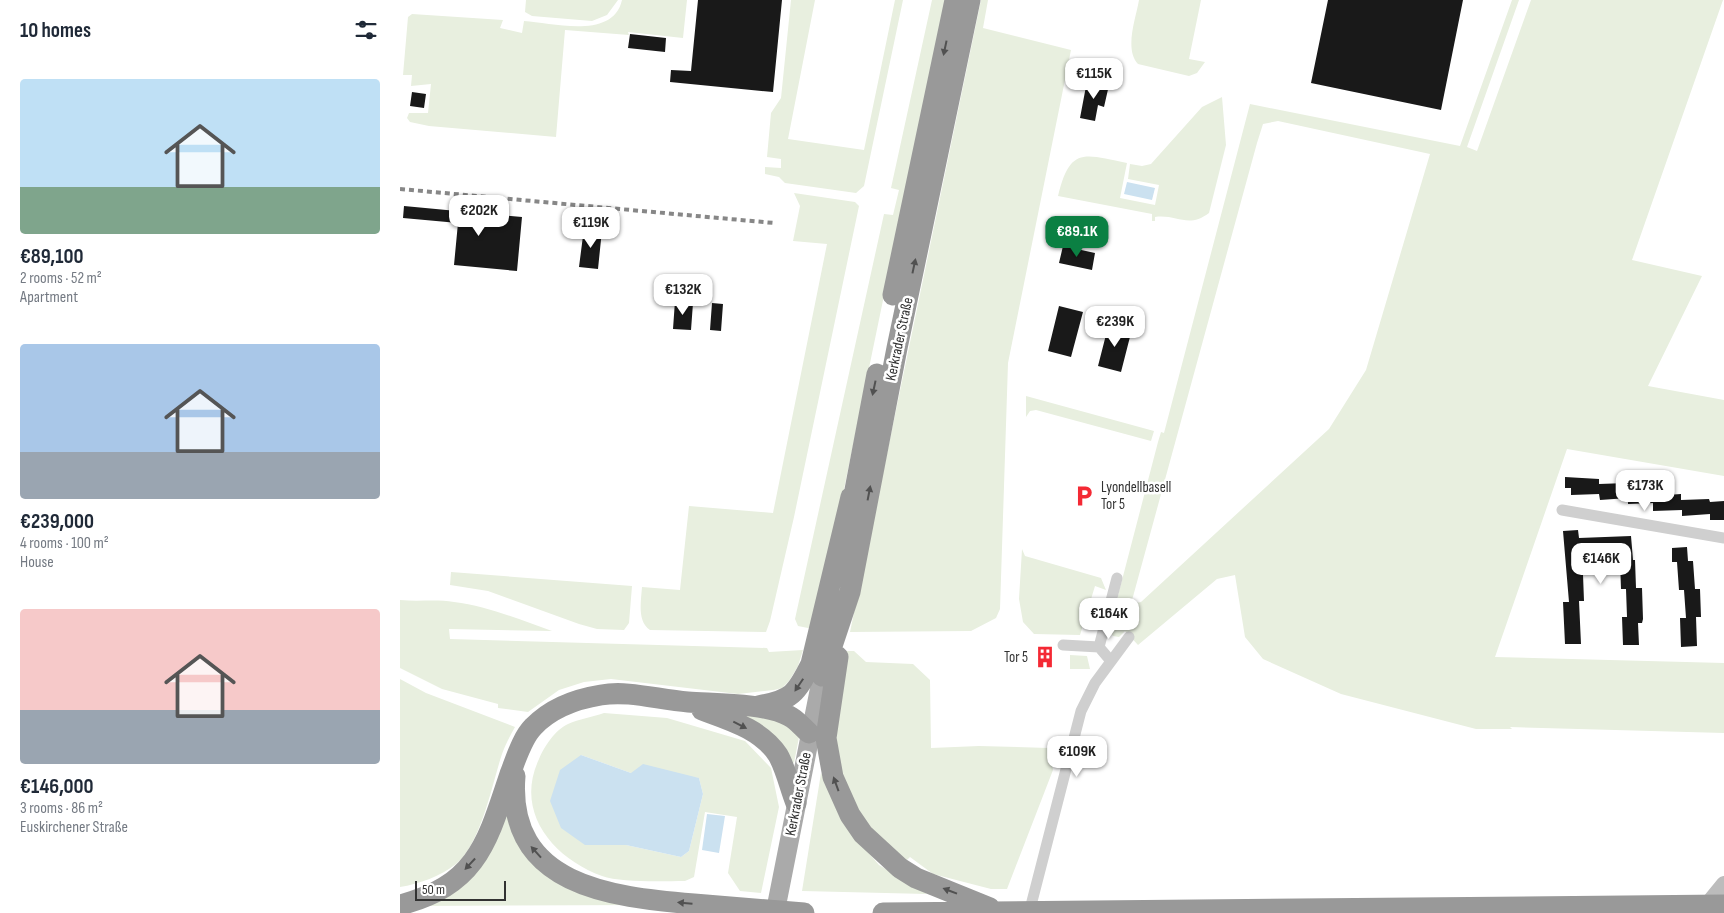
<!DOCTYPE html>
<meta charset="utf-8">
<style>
body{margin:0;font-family:"Sofia Sans Condensed",sans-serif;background:#f2f2f3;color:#1f2937;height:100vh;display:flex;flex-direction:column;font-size:19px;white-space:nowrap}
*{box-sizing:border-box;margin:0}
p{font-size:16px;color:#747a83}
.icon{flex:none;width:28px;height:28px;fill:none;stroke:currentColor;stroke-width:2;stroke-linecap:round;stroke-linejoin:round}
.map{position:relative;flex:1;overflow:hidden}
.details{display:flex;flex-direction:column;background:#fff;width:400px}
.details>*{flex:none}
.scale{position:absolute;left:15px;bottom:12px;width:91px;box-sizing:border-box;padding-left:5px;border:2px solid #323232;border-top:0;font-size:14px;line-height:18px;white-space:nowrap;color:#323232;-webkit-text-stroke:4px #fff;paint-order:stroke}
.price{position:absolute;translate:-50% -42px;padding:0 11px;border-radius:10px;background:#fff;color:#222;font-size:16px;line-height:32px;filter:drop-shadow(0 1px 2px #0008)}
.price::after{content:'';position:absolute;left:50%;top:30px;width:15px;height:11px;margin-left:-8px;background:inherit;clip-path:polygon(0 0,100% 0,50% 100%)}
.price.selected{background:#0b8043;color:#fff}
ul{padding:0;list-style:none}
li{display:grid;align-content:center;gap:10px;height:265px;padding:0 20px}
li span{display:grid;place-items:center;height:155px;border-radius:5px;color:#555}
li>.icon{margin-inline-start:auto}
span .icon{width:90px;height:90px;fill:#fffc;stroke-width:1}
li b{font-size:21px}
h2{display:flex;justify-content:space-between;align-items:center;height:60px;padding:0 20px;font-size:21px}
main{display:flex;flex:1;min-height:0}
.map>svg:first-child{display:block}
.green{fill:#e8efdf;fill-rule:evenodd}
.water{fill:#cbe1f0}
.building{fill:#191919}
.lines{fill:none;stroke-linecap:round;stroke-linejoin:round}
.street{stroke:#cfcfcf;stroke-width:11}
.secondary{stroke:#bcbcbc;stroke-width:16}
.primary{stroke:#aaa;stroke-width:19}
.highway{stroke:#999;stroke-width:21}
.rail{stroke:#878787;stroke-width:4;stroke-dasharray:5 4;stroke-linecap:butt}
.oneway{fill:#515151}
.labels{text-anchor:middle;stroke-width:5;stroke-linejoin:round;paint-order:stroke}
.street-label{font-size:15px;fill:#323232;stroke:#fff}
.poi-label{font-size:15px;fill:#323232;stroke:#fff;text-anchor:start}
</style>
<main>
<section class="details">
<h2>10 homes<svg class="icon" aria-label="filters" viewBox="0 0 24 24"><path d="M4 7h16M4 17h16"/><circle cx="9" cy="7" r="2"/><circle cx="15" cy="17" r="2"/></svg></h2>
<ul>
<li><span style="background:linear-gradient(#bfe0f5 70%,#7fa58c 0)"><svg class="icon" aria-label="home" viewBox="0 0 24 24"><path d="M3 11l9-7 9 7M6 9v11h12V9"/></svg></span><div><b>€89,100</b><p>2 rooms · 52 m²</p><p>Apartment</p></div></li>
<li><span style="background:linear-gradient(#a9c7e8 70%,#9aa5b1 0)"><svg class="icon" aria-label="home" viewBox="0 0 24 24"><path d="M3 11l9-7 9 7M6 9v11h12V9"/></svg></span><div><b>€239,000</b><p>4 rooms · 100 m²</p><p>House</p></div></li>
<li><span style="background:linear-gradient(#f6c9c9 65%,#9aa5b1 0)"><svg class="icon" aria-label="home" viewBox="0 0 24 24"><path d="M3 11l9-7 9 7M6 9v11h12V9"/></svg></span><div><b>€146,000</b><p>3 rooms · 86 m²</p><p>Euskirchener Straße</p></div></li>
</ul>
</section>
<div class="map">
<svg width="1324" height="913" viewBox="0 0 1324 913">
<rect width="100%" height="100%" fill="#fff"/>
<path class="green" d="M126 0H218L207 15 192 21 132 16 125 12Z
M222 0H287L283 38 228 32 229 35 165 30 156 137 29 126 10 122 7 118 9 113H28L31 84 11 86 12 75H3L8 17 12 14 103 20 100 28 122 33 124 21C153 23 213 40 222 0Z
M391 0H415L388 139 464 150 495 0H503L464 186 456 193 385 183 379 177 365 174V167L381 168V159L367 157 371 113 381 98Z
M532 0H545L418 615 413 629 398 626 395 619 484 214 493 215 499 190 491 188Z
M581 0H588L583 28 671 50 608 363 600 609 596 618 571 631 450 632Z
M739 0H801L789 59 805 62 797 73 789 76 738 64C724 49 736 18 739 0Z
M1112 0H1119L1067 147 1077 151 1131 0H1323L1232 260 1302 276 1248 386 1324 400V476L1167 449 1095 657 1324 663V733L1110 727 1112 729H1076L941 694 863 659 845 637 835 575 817 579 738 645 725 631 719 637 713 636 709 630 758 442 761 432 764 433 850 104 1060 146ZM878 121 1030 154 966 370 929 429 741 602 731 604 857 143 863 124Z
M822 97 826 145 809 213C788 229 777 214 755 217V221H752V214L658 196C670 147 683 154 727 163L720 198 755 205 759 185 728 179 730 164 742 166 751 164 802 107Z
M394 193 455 202 459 206 394 517 370 621 366 632 250 630C237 621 241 602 242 587L280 590 289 506 373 513 427 244 393 241 400 206Z
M626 396 754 431 751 441 636 410 630 411 626 417Z
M622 549 625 556 701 578 706 590 695 586 680 635 634 634 623 622 619 599Z
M51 572 232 586 229 623 224 630 197 629 179 624 88 591 50 585Z
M0 600C19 602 36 599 54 602 88 606 120 620 152 631L49 629 50 639 367 648 369 652 403 650 398 666 389 681 382 688 374 690 338 694 211 679 184 682 159 690 128 712 98 708V704L42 689 0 668Z
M446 651H454L466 662 513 664 530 680 531 748 579 746 649 748 653 770 607 889H591L533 874 510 857 506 861 479 842 453 805 436 755 437 703Z
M670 655 687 656 690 669H670Z
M0 679 26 693 115 727C110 736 105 745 102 754 92 784 81 844 56 864 41 876 19 884 0 887Z
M338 712 371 715 400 732 394 763Z
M204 713 267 718 345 741 371 768 379 807 361 893 340 891 328 873 337 817 305 812 294 877 285 881C264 881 221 883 202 876 153 858 114 812 139 759 144 747 155 730 168 724 179 719 192 717 204 713ZM181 755 231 773 299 778 303 794 289 851 281 857 226 845H185Z
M421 773 449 830 479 865 527 894 402 891Z
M107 798 129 853 247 905 14 906 31 901Z"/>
<path class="water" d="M727 182 755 188 752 200 724 194Z
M181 755 231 773 243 764 299 778 303 794 289 851 281 857 226 845H185L161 828 150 801 160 770Z
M307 814 325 816 319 853 302 850Z"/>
<path class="building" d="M298 0H382L373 92 270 82 271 70 291 71Z
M928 0H1063L1041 110 911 83Z
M230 34 266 38 265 52 228 48Z
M687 81 709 85 704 107 698 105 695 121 680 118Z
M12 92 26 94 24 108 10 106Z
M4 206 122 217 117 271 54 265 58 223 3 218Z
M184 228 202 230 198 269 179 267Z
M663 246 695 253 692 270 659 263Z
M275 301 293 303 291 330 273 329Z
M312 303 323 304 321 331 310 330Z
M659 306 683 312 671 357 648 351Z
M709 323 732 329 721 372 698 366Z
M1165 477 1199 479V484L1227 483V488L1252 487V496L1281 494V500L1309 499 1310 502 1324 501V520H1310V514L1282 516V510L1253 511V503L1228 504V498L1200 500 1199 494 1171 495V488H1165Z
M1178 530 1179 538 1231 536 1233 560H1235L1236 588H1242L1243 619 1242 623H1238L1239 645H1223L1222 617H1227L1226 589H1221L1220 561H1217L1216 547 1182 548 1184 601H1179L1181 644H1165L1163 602H1169L1163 531Z
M1287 547 1288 561H1293L1295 589H1300L1301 617H1296L1297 646 1281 647 1280 618H1286L1284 590H1279L1277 562H1272V548Z"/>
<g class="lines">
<path class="street" d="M1162 510 1324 538
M663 645 699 647
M710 660 699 647 717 578
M629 913 681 711 695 683 729 637"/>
<path class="secondary" d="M1302 911 1324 884"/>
<path class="primary" d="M375 913 422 676"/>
<path class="highway" d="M493 295 555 0
M451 511 477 374
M438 657 426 738 433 777 450 815 463 834 500 868 516 878 590 908
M422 676 450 592 497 348 570 0
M358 706C392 700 396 694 411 664L451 497
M302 710C329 720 361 729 378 755 386 769 390 788 396 803
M115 776C106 886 211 897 294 904 330 907 367 910 404 913
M0 905C77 885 87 843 110 774 116 759 122 738 133 727 151 708 176 699 201 695 229 690 259 700 288 702 316 704 365 703 389 716 396 719 403 728 409 733
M483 913 1324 905"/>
<path class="rail" d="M0 189 374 223"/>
</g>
<defs><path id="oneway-solid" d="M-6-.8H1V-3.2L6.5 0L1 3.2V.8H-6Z" transform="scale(1.25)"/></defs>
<g class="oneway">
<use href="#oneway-solid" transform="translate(545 48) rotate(102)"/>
<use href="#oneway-solid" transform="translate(514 266) rotate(-78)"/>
<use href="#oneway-solid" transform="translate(474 388) rotate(102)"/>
<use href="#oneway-solid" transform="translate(469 493) rotate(-79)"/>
<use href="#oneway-solid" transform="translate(399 685) rotate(124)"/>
<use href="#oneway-solid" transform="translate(340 725) rotate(27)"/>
<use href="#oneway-solid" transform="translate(436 784) rotate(-110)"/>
<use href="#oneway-solid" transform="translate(136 852) rotate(-132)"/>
<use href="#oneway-solid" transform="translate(70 864) rotate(133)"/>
<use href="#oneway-solid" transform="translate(550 891) rotate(-159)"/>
<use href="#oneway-solid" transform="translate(285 903) rotate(-175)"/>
</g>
<defs>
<g id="parking-bare" transform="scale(1.725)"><path d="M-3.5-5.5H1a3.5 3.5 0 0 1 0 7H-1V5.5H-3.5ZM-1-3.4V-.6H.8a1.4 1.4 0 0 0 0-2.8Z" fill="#f42934" stroke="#fff" stroke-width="2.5" paint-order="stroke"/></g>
<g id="building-bare" transform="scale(1.725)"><path d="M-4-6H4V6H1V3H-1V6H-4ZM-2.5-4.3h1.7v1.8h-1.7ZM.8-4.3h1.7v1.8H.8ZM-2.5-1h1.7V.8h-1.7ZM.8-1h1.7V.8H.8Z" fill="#f42934" stroke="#fff" stroke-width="2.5" paint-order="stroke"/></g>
</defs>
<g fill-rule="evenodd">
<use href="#parking-bare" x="684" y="496"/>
<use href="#building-bare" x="645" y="657"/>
</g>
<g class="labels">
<g class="street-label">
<text transform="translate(499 339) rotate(-78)" y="5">Kerkrader Straße</text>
<text transform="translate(398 794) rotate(-79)" y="5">Kerkrader Straße</text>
</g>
<g class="poi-label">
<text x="701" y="492">Lyondellbasell<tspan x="701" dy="17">Tor 5</tspan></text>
<text x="628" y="662" text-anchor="end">Tor 5</text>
</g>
</g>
</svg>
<div class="scale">50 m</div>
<b class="price" style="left:694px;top:100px">€115K</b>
<b class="price" style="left:79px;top:237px">€202K</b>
<b class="price" style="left:191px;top:249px">€119K</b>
<b class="price selected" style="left:677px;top:258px">€89.1K</b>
<b class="price" style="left:283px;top:316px">€132K</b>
<b class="price" style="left:715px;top:348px">€239K</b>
<b class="price" style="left:1245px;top:512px">€173K</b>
<b class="price" style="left:1201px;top:585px">€146K</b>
<b class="price" style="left:709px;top:640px">€164K</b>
<b class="price" style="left:677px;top:778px">€109K</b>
</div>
</main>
